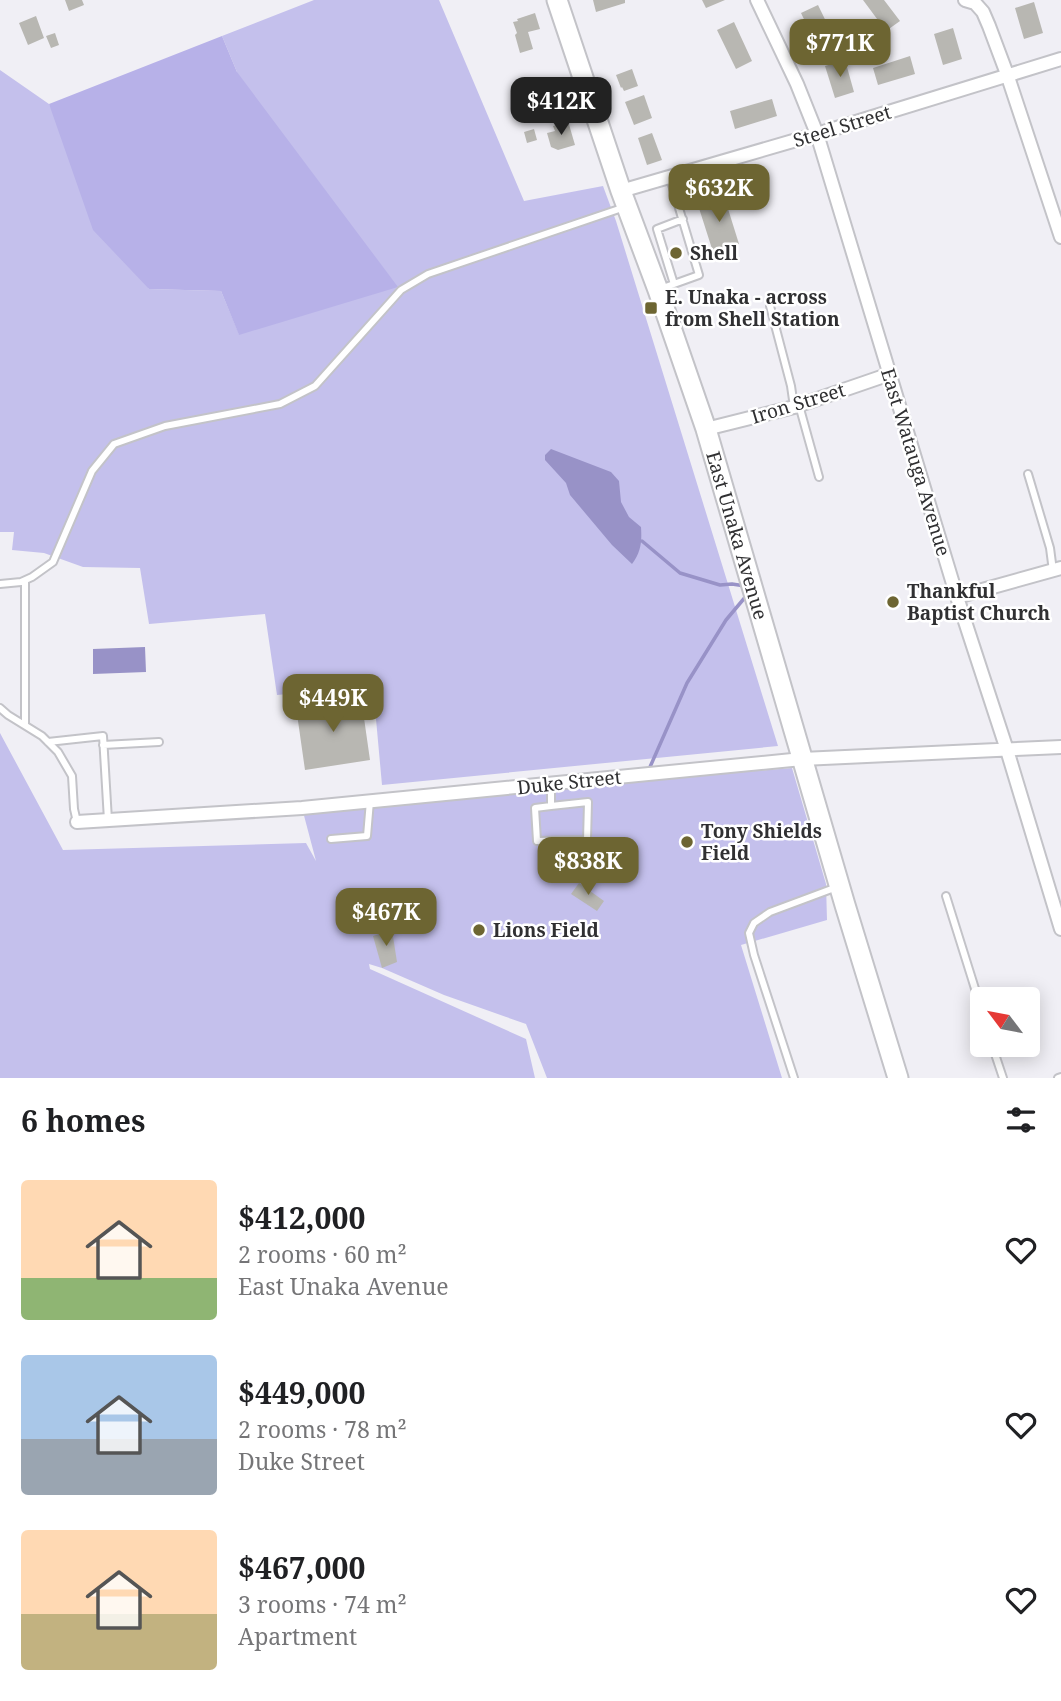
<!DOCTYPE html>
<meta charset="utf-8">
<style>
body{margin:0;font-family:"Noto Serif",serif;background:#f6f6f6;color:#202124;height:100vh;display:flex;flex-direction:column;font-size:26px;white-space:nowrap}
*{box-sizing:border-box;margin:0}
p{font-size:23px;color:#757577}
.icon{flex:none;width:38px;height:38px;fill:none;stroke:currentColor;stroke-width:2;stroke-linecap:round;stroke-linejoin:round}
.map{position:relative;height:1078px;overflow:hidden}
.drawer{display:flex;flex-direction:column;background:#fff;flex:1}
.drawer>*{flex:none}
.needle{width:46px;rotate:302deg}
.tools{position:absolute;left:970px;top:987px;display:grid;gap:14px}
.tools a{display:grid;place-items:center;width:70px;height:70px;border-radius:7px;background:#fff;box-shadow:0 4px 18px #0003;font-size:35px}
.price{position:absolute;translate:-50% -60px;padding:0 16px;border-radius:14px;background:#6d6532;color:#fff;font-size:23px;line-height:46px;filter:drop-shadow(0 2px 4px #0008)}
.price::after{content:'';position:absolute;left:50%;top:42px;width:21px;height:16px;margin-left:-10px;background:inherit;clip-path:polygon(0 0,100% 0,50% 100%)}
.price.current{background:#222;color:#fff}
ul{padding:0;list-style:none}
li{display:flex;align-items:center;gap:21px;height:175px;padding:0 21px}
li span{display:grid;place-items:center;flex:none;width:196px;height:140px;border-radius:7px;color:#555}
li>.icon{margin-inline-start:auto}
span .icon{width:84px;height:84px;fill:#fffc;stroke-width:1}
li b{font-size:30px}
h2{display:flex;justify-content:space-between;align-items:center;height:84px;padding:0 21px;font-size:30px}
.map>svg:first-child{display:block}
.green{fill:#c4c0ec}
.forest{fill:#b7b1e8}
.water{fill:#9892c7}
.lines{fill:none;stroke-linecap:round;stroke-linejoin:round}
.stream{stroke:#9892c7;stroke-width:3.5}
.building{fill:#b8b7b2}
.service-casing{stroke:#c3c3c8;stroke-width:10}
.minor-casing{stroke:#c3c3c8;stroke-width:16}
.secondary-casing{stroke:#c3c3c8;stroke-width:23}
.service{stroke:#fff;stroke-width:6}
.minor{stroke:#fff;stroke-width:12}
.secondary{stroke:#fff;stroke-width:19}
.poi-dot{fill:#6d6532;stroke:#fff;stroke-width:2.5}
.labels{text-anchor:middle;stroke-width:5;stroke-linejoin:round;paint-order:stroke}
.street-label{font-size:19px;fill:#303032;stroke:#fff}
.poi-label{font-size:19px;font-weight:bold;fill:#303032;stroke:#fff;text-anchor:start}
</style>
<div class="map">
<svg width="1061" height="1078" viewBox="0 0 1061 1078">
<rect width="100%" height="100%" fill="#f0eff5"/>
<path class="green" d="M314 0H439L524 201 603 186 616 221 778 746 382 785 373 686 277 695 265 614 149 624 140 568 83 567 44 553 12 550 14 532H0V70L49 104 149 289 221 291 239 334 237 72 222 36Z
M0 733 63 850 306 843 316 861 302 808 792 768 826 884 827 920 741 945 782 1078H547L526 1024 444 995 382 968 369 964 370 969 526 1039 535 1078H0Z"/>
<path class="forest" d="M222 36 237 72 398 287 239 335 221 291 149 289 93 230 49 104Z"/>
<path class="water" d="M551 449 611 472 619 481 621 502 629 517 641 527C642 542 641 552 632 564L612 545 570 495 566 483 545 460V455Z
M145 647 146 672 93 674V649Z"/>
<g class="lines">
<path class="stream" d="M642 541 680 573 720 585 732 584 745 586
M650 767 687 683 726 620 747 595"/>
</g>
<path class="building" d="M65 0H82L84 5 69 11Z
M593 0H625V3L596 12Z
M702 0H725L706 8Z
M863 0H884L900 21 886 31Z
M1034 2 1043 33 1024 39 1015 8Z
M818 5 837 44 820 52 801 13Z
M535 13 540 29 528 32 533 49 520 53 515 35 517 33 513 22 518 21 517 19Z
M36 16 44 38 28 45 19 23Z
M734 22 752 61 736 69 717 30Z
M953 28 962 59 943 65 934 34Z
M55 33 59 45 51 48 46 36Z
M910 56 915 74 878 85 873 68Z
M845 60 854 92 835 98 825 66Z
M632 69 638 86 624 91 622 87 621 88 616 75Z
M644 95 652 118 634 125 625 102Z
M772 99 777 116 735 129 730 111Z
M568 121 575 145 558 150 551 147 547 133 555 131 553 126Z
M534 129 537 140 527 143 524 132Z
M652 133 662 160 647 165 638 138Z
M724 196 739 244 713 252 698 205Z
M361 697 370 760 305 770 296 707Z
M579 883 604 901 597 911 571 894Z
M390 890 397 902 388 908 380 897Z
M392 930 397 962 382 968 373 936Z"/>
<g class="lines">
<g class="service-casing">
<path id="service" d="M674 284 657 229 683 219
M660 289 699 275 670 178
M770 306 791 386 794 407
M799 405 819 477
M1028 474 1050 548 1053 571
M25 581V725
M0 584 21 582 32 577 53 562 92 471 114 444 165 426 280 404 315 386 401 290 428 274 625 207
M0 708 8 715 42 736 58 752 72 776 74 809 77 822
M48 742 103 736 108 820
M103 745 159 742
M551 806 588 802 587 840 537 841 535 808 551 806V783
M331 839 367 836 370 801
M946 896 982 1011
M992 1045 1003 1078
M794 1078 754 955 749 933 754 923 770 912 837 887
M1058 1078 1061 1077"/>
</g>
<g class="minor-casing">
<path id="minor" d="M757 0 797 84 817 134 957 597 1007 750 1061 929
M965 0 975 3 983 12 989 26 1007 74 1061 237
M621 191 817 134 1061 59
M706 429 794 407 890 374
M957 597 1061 568
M77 822 302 808 802 759 1061 747"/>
</g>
<g class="secondary-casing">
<g id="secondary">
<path id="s1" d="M557 0 621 191 658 290 706 429 845 905 898 1078"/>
</g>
</g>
<use href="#service" class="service"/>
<use href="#minor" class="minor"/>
<use href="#secondary" class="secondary"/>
</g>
<g class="poi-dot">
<circle cx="676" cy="253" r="7"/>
<rect x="644" y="301" width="14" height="14" rx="3.5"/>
<circle cx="893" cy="602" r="7"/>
<circle cx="687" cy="842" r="7"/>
<circle cx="479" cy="930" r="7"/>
</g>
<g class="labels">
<g class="street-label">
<text transform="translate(842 126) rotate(-17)" y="7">Steel Street</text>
<text transform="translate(798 403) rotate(-17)" y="7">Iron Street</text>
<text transform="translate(916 462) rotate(73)" y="7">East Watauga Avenue</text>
<text dy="7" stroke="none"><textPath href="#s1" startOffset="565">East Unaka Avenue</textPath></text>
<text transform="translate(569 782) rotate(-6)" y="7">Duke Street</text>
</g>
<g class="poi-label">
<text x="690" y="260">Shell</text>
<text x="665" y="304">E. Unaka - across<tspan x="665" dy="22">from Shell Station</tspan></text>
<text x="907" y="598">Thankful<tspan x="907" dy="22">Baptist Church</tspan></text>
<text x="701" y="838">Tony Shields<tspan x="701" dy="22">Field</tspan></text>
<text x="493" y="937">Lions Field</text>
</g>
</g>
</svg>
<div class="tools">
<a><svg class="needle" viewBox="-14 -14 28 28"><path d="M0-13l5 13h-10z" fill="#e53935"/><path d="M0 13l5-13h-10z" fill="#757577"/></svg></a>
</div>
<b class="price" style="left:840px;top:79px">$771K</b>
<b class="price current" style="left:561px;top:137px">$412K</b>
<b class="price" style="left:719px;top:224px">$632K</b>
<b class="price" style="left:333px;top:734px">$449K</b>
<b class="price" style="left:588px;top:897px">$838K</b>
<b class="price" style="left:386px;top:948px">$467K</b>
</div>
<section class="drawer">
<h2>6 homes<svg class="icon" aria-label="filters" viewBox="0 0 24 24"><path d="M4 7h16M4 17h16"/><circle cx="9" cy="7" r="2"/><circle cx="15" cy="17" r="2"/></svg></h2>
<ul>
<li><span style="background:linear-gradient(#ffd9b3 70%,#8fb573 0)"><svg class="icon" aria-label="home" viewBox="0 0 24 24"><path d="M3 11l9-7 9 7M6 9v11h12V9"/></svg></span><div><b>$412,000</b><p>2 rooms · 60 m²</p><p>East Unaka Avenue</p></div><svg class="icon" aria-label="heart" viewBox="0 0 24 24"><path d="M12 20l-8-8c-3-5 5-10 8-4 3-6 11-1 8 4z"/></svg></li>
<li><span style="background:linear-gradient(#a9c7e8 60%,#9aa5b1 0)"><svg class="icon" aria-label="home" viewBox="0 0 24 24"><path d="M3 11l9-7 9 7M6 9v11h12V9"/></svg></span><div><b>$449,000</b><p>2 rooms · 78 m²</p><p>Duke Street</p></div><svg class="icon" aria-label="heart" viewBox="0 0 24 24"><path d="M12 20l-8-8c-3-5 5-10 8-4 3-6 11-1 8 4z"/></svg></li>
<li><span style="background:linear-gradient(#ffd9b3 60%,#c2b280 0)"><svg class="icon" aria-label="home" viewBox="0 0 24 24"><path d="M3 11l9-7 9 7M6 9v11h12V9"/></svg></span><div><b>$467,000</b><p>3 rooms · 74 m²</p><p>Apartment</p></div><svg class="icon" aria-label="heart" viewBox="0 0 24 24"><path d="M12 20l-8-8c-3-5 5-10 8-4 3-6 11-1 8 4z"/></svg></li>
</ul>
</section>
